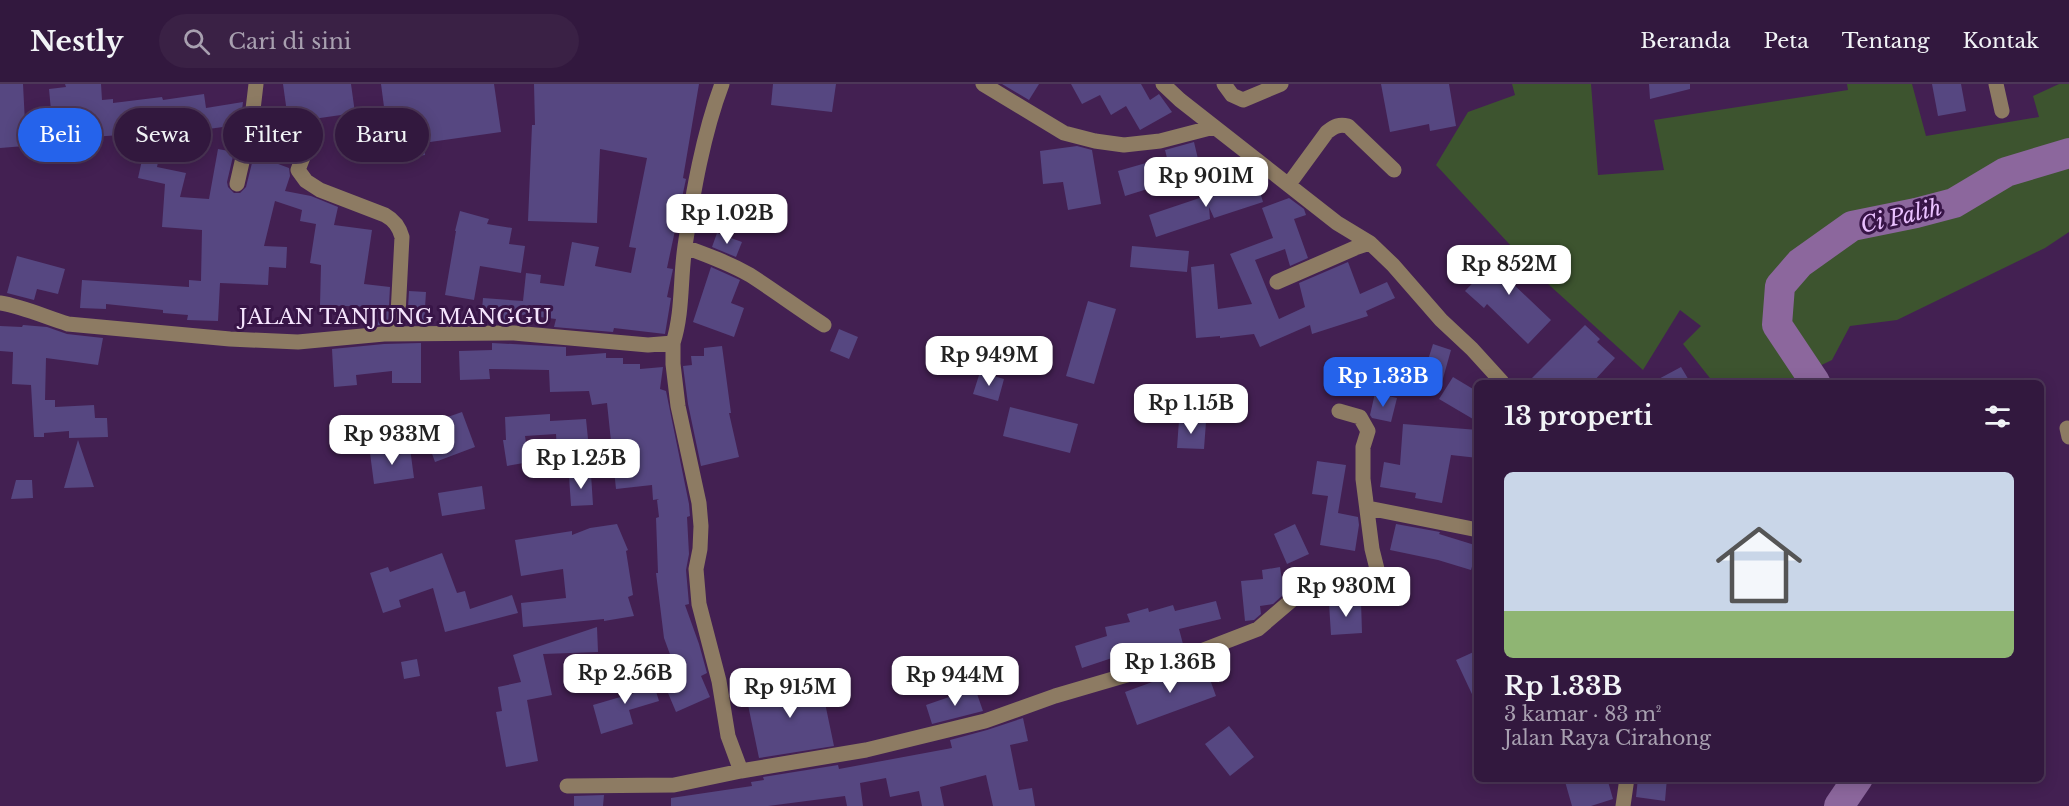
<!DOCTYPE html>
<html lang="id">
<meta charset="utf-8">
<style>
body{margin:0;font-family:"Libre Baskerville",serif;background:#3a2145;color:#f1f3f6;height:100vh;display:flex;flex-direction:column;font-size:22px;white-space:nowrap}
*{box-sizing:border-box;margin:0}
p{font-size:20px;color:#a8a0b0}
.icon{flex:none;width:33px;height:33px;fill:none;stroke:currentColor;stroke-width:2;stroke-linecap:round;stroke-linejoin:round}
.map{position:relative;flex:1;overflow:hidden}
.drawer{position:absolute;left:1474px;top:296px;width:570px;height:402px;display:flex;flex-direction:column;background:#32183e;border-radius:9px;box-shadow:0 3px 15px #0003,0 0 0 2px #4d3758}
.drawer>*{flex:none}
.top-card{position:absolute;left:18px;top:24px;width:570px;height:54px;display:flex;gap:12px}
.price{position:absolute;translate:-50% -51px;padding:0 14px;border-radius:12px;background:#fff;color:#222;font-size:20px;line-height:39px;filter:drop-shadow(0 2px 3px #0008)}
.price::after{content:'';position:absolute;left:50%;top:36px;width:18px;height:14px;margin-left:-9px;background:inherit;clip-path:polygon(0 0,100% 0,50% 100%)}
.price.selected{background:#2563eb;color:#fff}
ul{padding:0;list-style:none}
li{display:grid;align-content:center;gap:12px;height:318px;padding:0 30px}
li span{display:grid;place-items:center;height:186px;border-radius:9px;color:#555}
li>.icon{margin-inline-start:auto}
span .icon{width:108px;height:108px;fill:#fffc;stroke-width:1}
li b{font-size:26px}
h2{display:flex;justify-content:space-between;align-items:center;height:72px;padding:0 30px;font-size:26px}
.chip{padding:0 21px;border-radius:27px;background:#32183e;box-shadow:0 3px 15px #0003,0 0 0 2px #4d3758;font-size:21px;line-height:54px}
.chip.selected{background:#2563eb;color:#fff}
header{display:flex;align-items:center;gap:36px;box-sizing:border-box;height:84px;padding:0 30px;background:#32183e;border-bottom:2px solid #4d3758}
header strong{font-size:28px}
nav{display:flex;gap:33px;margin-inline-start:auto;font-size:21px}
.search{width:420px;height:54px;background:#3a2145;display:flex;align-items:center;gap:15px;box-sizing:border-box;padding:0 21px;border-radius:33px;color:#a8a0b0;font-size:22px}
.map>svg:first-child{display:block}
.green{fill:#3d542f}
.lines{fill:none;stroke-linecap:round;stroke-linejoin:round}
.river{stroke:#8c679d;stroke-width:30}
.building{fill:#564781}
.minor{stroke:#8d7b63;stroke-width:15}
.labels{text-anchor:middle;stroke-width:6;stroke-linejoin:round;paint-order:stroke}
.street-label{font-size:21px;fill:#f5e4fd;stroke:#381547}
.water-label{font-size:22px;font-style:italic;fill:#eac0ff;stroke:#381547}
</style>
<header>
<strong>Nestly</strong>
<div class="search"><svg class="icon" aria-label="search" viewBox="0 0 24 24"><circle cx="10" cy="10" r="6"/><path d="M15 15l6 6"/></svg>Cari di sini</div>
<nav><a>Beranda</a><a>Peta</a><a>Tentang</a><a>Kontak</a></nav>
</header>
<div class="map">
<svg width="2069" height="722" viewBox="0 0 2069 722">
<rect width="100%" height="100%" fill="#432052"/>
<path class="green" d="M1512 0H1591L1598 91 1664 86 1654 36 1848 6 1847 0H1912L1926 52 2039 33 2033 12 2059 0H2069V148L2045 164 1897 236 1850 242 1832 276 1786 298H1713L1683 260 1701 242 1680 226 1643 286 1537 190 1436 81 1468 28 1515 11Z"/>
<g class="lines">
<path class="river" d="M1815 298 1777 241 1780 202 1800 179 1852 142 1916 129 1954 119 2006 88 2069 69
M1839 722 1858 694"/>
</g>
<path class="building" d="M0 0H23L25 39 52 37 49 5 66 3 65 0H101L102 16 113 15V19L162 13 163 16 204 10 206 24 243 18 240 42 222 45 223 43 164 51 161 54H163L157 83 186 89 180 113 209 115 218 65 234 68 227 98 228 103 234 109H240L246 103 254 71 289 84 290 92 285 107 311 112 338 123 334 141 372 146 364 200 390 203 388 240 370 242 372 223 320 221 321 181 310 179 316 140 300 137 302 126 275 117 264 162 287 163 286 184 269 183 268 201 220 199 218 237 187 236 188 231 163 229V226L106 220V225L80 224 82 196 189 203V196L201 197 202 146 162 143 165 100 138 94 148 49 37 57V61L0 64Z
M283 0H351L355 29 292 38 288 36Z
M381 0H494L501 48 423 59 425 71 391 76Z
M534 0H699L683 94 686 95 667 184 673 185 667 213 671 214 665 250 614 244 613 248 554 243 556 235 516 230 515 239 481 238 483 214 523 217 526 189 541 191 540 199 564 202 572 158 599 163 595 182 631 189 636 164 629 163 647 74 600 65 597 139 528 137 532 41H535Z
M773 0H836L832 28 771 21Z
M1002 0H1039L1029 16Z
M1071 0H1141L1150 16 1159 10 1172 28 1140 46 1126 22 1111 31 1100 11 1082 20Z
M1381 0H1449L1456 42 1430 47 1429 40 1390 48Z
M1649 0H1690V5L1650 15Z
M1932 0H1961L1966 27 1938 32Z
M1194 58 1198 75 1169 82 1165 66Z
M1077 62 1092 66 1101 120 1068 126 1063 98 1043 100 1040 67Z
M1146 79 1154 103 1125 112 1118 87Z
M1256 95 1263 118 1214 134 1209 123 1210 135 1156 153 1149 131Z
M1289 114 1304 125 1306 131 1294 135 1308 174 1290 182 1285 165 1255 176 1279 235 1305 223 1299 199 1348 178 1360 210 1387 198 1395 214 1366 227 1368 232 1312 250 1310 241 1260 263 1254 250 1220 254V252L1196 254 1191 183 1214 180 1218 225 1252 220 1230 170 1273 154 1262 124Z
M460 127 489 135 487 140 512 144 509 160 525 162 521 189 480 182 474 216 445 211 456 147H455Z
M717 149 742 158 736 173 712 163Z
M1509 161 1528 179 1510 197 1551 236 1528 260 1487 220 1484 224 1465 207Z
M1132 162 1189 167 1187 188 1130 183Z
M17 172 65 185 58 210 37 205 34 216 7 209Z
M711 183 740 196 731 219 744 224 734 253 693 238Z
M409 207 426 208 424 240H407Z
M1088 217 1116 225 1094 300 1066 292Z
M23 241 47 243 67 250 103 254 98 281 46 274 45 316H55V323L94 321 95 334H107L108 353 69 354V347L44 349V353H34L31 301 12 300 13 268 0 267V242L22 243Z
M1585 241 1600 255 1597 258 1615 274 1593 298H1528Z
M839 245 858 253 849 275 830 267Z
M421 259V299H392V287L356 291 357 301 334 303 332 265 384 260Z
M492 259 566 263V272L606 269V274H623V280H640V285L663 283 660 305 666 307 689 420 690 432 687 433 689 470 686 486 689 520 685 521 699 560 707 589 701 592 710 613 676 628 668 609 682 603 664 554 656 489H658L656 434 659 433 657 416 659 415 653 416 652 401 616 405 607 319 592 321 589 307 550 308 549 286 489 285 490 295 460 296 459 267 492 266Z
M1433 260 1451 266 1442 298 1423 292Z
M722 262 731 329H729L739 373 701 382 688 320 683 282 692 281 691 272H704V264Z
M1681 283 1690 298H1653Z
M980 288 1004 295 998 317 973 310Z
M1453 293 1478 308V338L1439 315Z
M1375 309 1397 314 1391 338 1372 334 1370 331Z
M1010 323 1078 340 1070 369 1003 352Z
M462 328 475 363 435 378 422 342Z
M550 330V337L586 335 589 365 557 367 556 350 525 352 529 378 507 382 503 356H506L505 333Z
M1179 336 1206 338 1204 365 1177 364Z
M1403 340 1478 346V374L1451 371 1442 419 1415 414 1416 409 1380 403 1384 378 1400 381Z
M78 356 94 403 64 404Z
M410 364 414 394 374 400 370 369Z
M1317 377 1346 381 1338 429 1358 433 1359 441 1355 467 1320 461 1328 412 1312 410Z
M591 390 593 421 571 422 569 392Z
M16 396H32L33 414 11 415Z
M482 402 485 425 442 432 438 409Z
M617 440 628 466 626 467 633 511 628 513 634 532 604 537V535L523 543 521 519 566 514 563 485 521 492 515 456 572 447V451L590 444Z
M1295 440 1309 470 1287 480 1274 450Z
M1396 440 1440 448 1439 450 1478 462 1471 486 1438 476 1390 466Z
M442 469 457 509 465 507 470 525 512 511 518 529 445 548 433 504 399 516 401 523 383 529 370 489 388 483 390 488Z
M1280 483 1284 510 1273 520 1260 522 1261 530 1254 536 1245 537 1241 497 1263 495 1262 486Z
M1216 517 1221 535 1179 545 1183 560 1132 571 1134 578 1114 582 1112 574 1082 584 1075 562 1107 552 1105 543 1130 538 1127 530 1148 524 1149 528 1173 521 1175 527Z
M1361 517 1362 549 1331 551 1329 519Z
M597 543 598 568 543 570 552 611 527 616 538 677 506 683 496 628 502 627 498 603 521 598 513 571Z
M1478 566V623L1456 576Z
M996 573 1008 602 990 610 978 581Z
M417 575 420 592 404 595 401 578Z
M1204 579 1216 612 1137 641 1125 608Z
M646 588 649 605 655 604 659 617 629 626 633 640 601 650 593 621 634 609 629 593Z
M820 595 834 662 759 674 746 611Z
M975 604 983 627 932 640 926 621Z
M1023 634 1028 657 1010 661 1019 706 1032 704 1035 722H993L986 691 940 703 944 722H922L919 707 890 713 886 694 860 699 863 722H847L845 712 768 722H671V714L752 702 751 698 764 696 763 693 838 681 839 685 952 664 950 656 987 646Z
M1229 642 1254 673 1230 692 1205 660Z
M1564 694H1607L1613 715 1591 722H1572Z
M1638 694H1667L1665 717 1636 713Z
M604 711 603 722H574V712Z"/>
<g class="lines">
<path class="minor" d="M983 0 1064 49 1095 57 1124 61 1160 57 1214 43
M1163 0 1180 16 1337 139 1370 159 1393 181 1441 236 1472 265 1502 298
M1224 0 1232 11 1243 16 1281 0
M1996 0 2002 27
M252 34 307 53 308 60 298 86 306 97 320 106 385 131C394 136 399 142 402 153L397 250
M237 100 252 34 256 0
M1289 100 1327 48C1335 42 1339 40 1348 42L1394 86
M685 163C707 171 729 179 750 191 775 207 799 225 824 241
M1277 198 1355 164 1370 159
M0 219C24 223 45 233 68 240L230 255 298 258 384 250 514 249 648 261 673 259C683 228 680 195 685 162 693 109 703 50 722 0
M673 259V280L678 322 699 419 701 442 700 465 696 485 699 520 719 597 728 652 741 687
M2067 344 2069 353
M1368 424 1478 446
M567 702 674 701 741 687 866 666 985 637 1055 612 1137 588 1201 567 1258 545 1293 515 1309 506 1325 502 1339 505 1360 503 1374 501 1380 497 1372 465 1363 395V363L1368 347 1360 333 1339 327
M1623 722 1627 694"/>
</g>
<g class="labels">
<g class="street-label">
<text x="395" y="240">JALAN TANJUNG MANGGU</text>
</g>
<g class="water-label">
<text transform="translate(1901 132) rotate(-13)" y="8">Ci Palih</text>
</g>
</g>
</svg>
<b class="price" style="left:1206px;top:124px">Rp 901M</b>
<b class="price" style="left:727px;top:161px">Rp 1.02B</b>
<b class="price" style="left:1509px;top:212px">Rp 852M</b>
<b class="price" style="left:989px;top:303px">Rp 949M</b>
<b class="price selected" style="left:1383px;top:324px">Rp 1.33B</b>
<b class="price" style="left:1191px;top:351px">Rp 1.15B</b>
<b class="price" style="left:392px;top:382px">Rp 933M</b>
<b class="price" style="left:581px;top:406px">Rp 1.25B</b>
<b class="price" style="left:1346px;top:534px">Rp 930M</b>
<b class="price" style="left:1170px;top:610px">Rp 1.36B</b>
<b class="price" style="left:625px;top:621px">Rp 2.56B</b>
<b class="price" style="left:955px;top:623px">Rp 944M</b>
<b class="price" style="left:790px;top:635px">Rp 915M</b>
<div class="top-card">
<a class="chip selected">Beli</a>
<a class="chip">Sewa</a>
<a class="chip">Filter</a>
<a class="chip">Baru</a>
</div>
<section class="drawer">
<h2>13 properti<svg class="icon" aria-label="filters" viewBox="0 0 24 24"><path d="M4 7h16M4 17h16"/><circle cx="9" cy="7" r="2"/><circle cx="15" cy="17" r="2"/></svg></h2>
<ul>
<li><span style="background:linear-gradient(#c9d6e8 75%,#8fb573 0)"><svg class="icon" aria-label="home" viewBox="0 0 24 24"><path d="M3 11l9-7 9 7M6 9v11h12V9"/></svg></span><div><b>Rp 1.33B</b><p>3 kamar · 83 m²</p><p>Jalan Raya Cirahong</p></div></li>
</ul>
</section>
</div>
